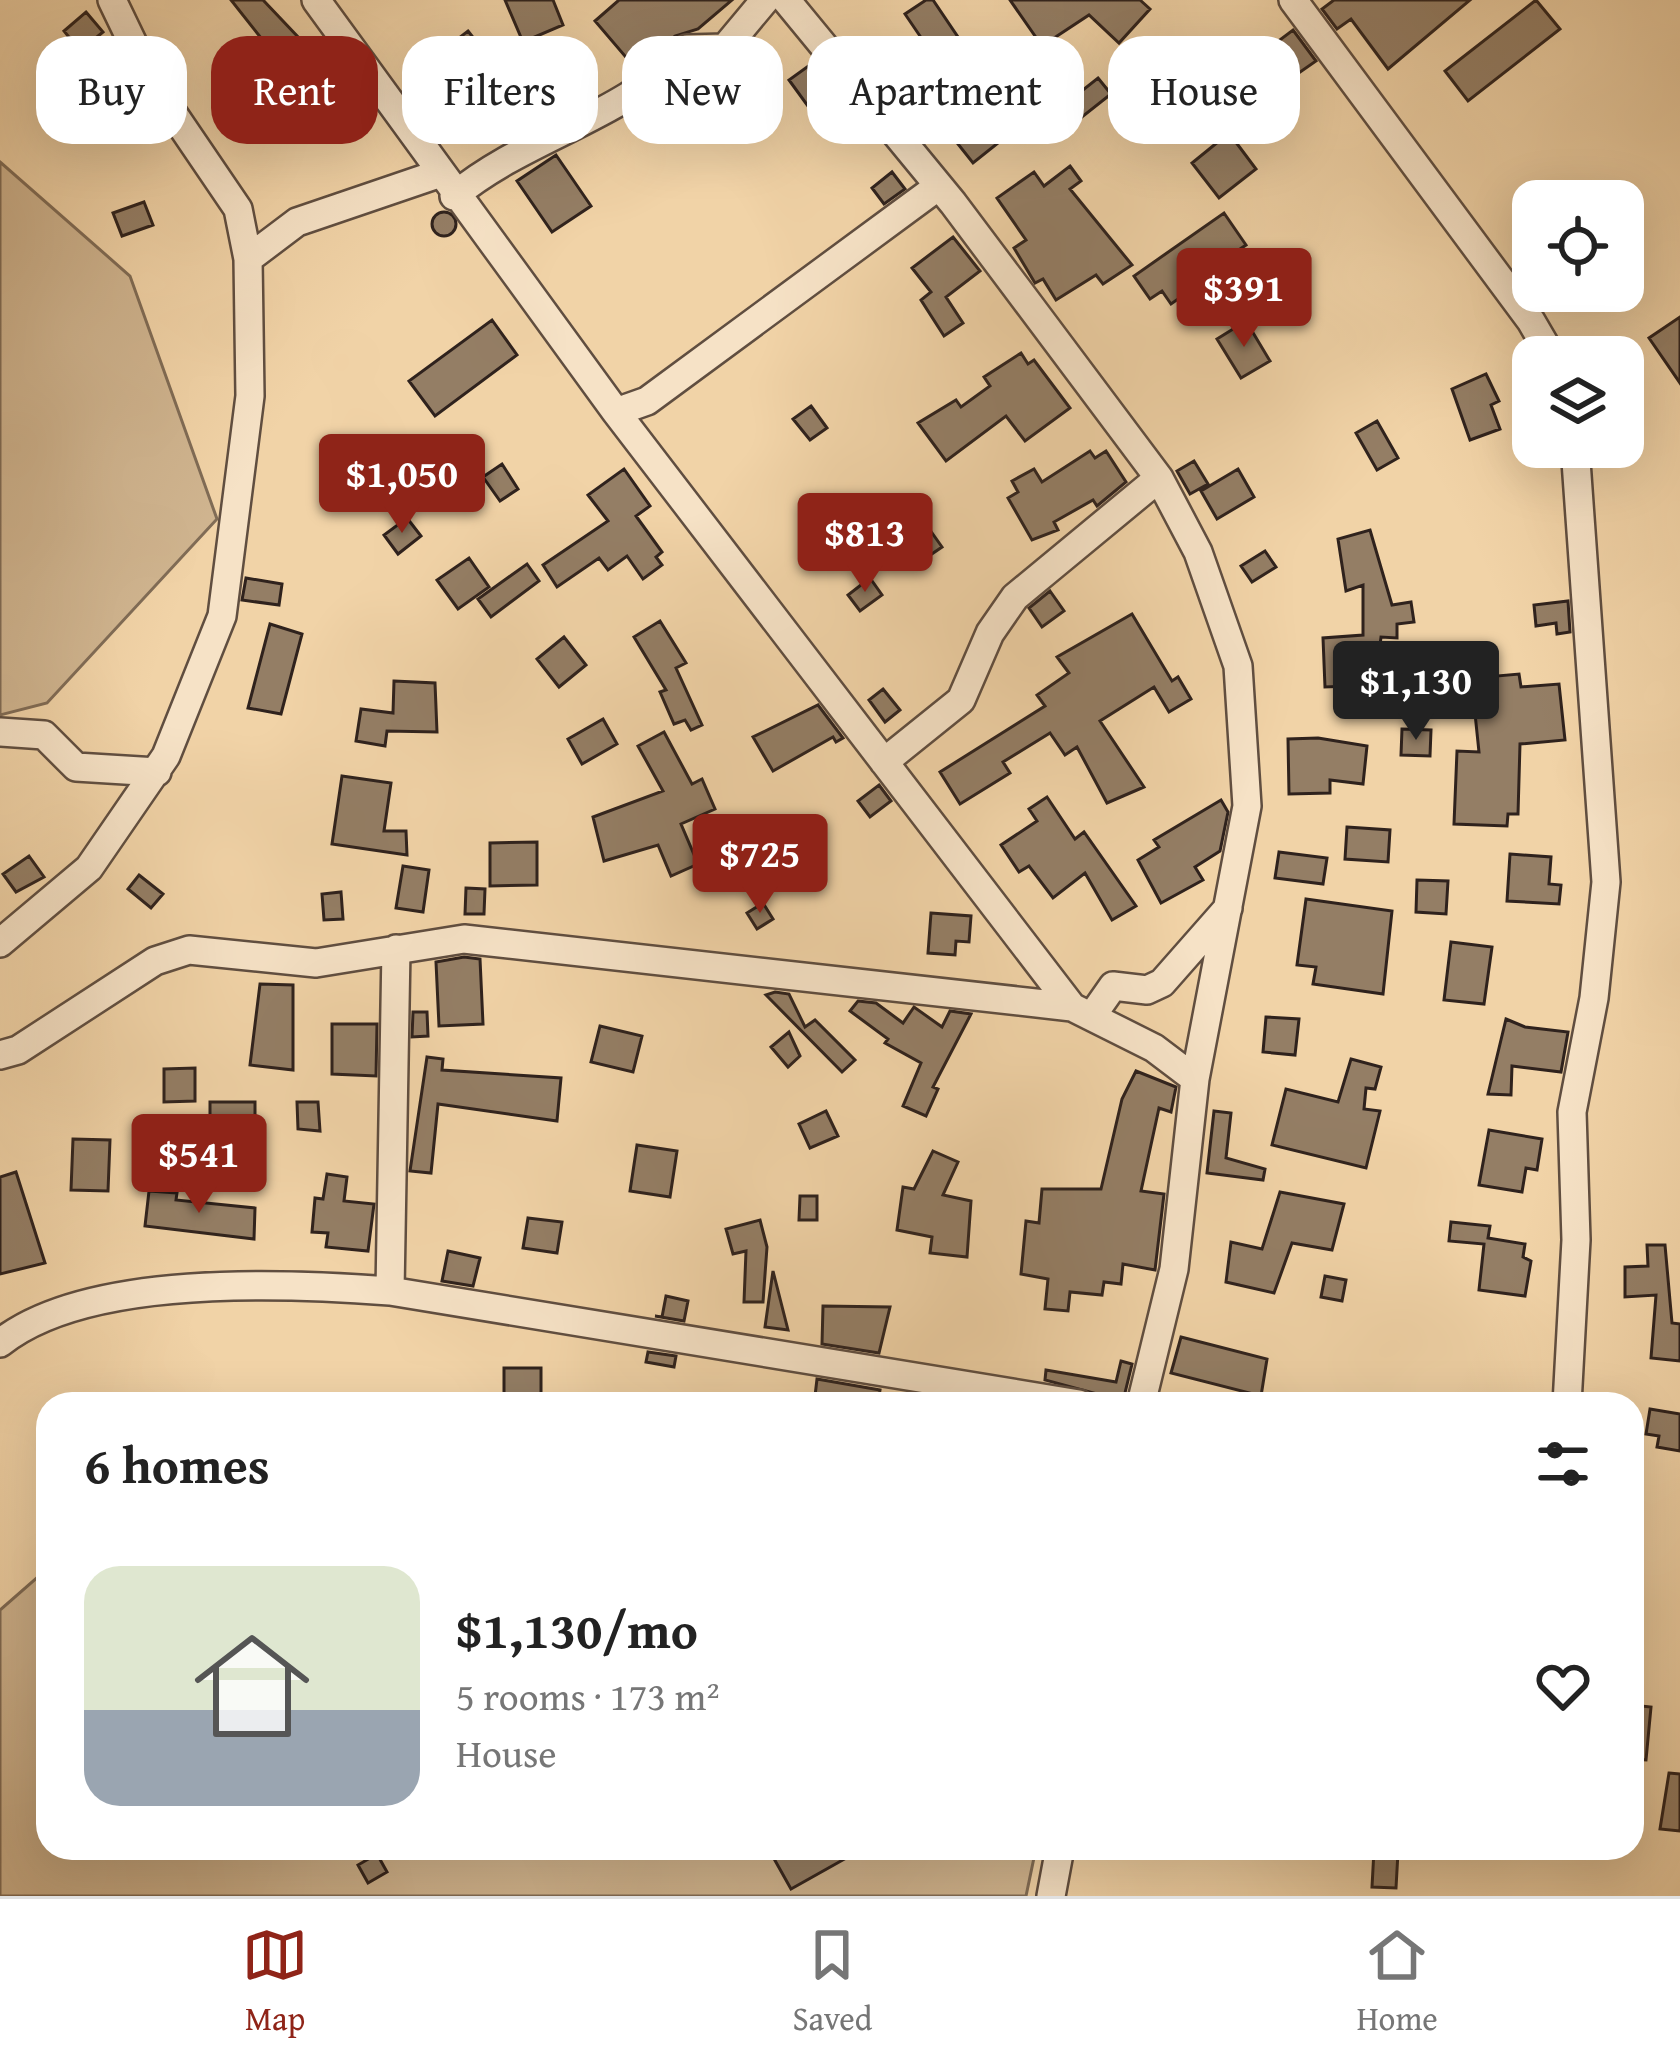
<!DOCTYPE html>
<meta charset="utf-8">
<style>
body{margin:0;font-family:"Gentium Book Plus",serif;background:#f2f2f2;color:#222;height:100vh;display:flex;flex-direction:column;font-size:45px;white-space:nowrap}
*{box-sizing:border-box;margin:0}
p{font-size:39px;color:#767676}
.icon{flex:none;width:66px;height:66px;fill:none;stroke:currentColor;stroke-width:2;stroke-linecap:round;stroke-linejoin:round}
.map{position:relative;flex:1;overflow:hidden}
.details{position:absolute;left:36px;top:1392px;width:1608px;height:468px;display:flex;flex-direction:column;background:#fff;border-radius:36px;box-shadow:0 12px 48px #0002}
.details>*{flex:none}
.hud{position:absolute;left:36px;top:36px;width:1608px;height:108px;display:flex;gap:24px}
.fabs{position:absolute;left:1512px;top:180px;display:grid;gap:24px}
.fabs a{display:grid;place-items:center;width:132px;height:132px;border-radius:24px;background:#fff;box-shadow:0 12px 48px #0002;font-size:60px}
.price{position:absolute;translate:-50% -102px;padding:0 27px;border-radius:12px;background:#8f2418;color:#fff;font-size:39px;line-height:78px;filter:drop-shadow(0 3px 6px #0008)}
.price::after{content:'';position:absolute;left:50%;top:72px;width:36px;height:27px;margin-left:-18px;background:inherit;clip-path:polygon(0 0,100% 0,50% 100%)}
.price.on{background:#222;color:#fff}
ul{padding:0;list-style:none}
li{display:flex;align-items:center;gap:36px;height:300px;padding:0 48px}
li+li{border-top:3px solid #e0e0e0}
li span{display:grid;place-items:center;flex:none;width:336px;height:240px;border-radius:36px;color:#555}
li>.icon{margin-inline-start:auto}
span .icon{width:144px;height:144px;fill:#fffc;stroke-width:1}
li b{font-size:51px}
h2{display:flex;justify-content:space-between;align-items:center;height:144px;padding:0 48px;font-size:51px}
.tag{padding:0 42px;border-radius:36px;background:#fff;box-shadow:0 12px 48px #0002;font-size:42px;line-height:108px}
.tag.on{background:#8f2418;color:#fff}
.tabs{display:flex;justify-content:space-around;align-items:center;height:168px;border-top:3px solid #e0e0e0;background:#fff;font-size:33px;color:#767676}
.tabs a{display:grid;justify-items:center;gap:6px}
.tabs .on{color:#8f2418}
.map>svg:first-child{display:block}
.green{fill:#d0b590;stroke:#806c56;stroke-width:3}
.building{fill:#947e65;stroke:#2f221d;stroke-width:3}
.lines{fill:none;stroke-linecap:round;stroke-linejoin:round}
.minor-casing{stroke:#604e40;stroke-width:32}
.minor{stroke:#f6e2c6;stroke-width:27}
</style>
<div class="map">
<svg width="1680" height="1896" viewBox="0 0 1680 1896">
<rect width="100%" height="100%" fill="#f1d3a7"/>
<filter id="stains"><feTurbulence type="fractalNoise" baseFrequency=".00167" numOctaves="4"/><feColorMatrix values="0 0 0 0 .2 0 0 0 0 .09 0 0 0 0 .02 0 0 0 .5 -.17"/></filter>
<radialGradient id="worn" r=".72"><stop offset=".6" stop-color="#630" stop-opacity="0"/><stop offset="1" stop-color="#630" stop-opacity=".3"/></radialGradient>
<path class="green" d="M0 162 130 276 217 519 47 703 0 715Z
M48 1568V1848H1036L1026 1896H0V1610Z"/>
<path class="building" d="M231 0H263L318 58 288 87 255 53 265 43Z
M505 0H553L563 25 523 42Z
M619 0H732L698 29 675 36 636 69 595 21Z
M926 0H933L964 46 939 64 905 14Z
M1010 0H1140L1150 9 1119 43 1089 15 1042 46Z
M1334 0H1470L1388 69 1351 19 1337 29 1322 9Z
M1536 0 1560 29 1468 101 1445 71Z
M86 12 103 32 80 51 64 31Z
M1293 30 1316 61 1283 84 1261 54Z
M468 31 482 49 476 53 511 95 482 120 463 97 472 90 442 51Z
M814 62 837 90 810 109 789 80Z
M1098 78 1111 94 1082 117 1069 101Z
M128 82 144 103 125 120 107 99Z
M980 119 998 143 973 163 954 139Z
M1229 133 1256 169 1219 198 1192 163Z
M556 155 591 206 552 232 517 181Z
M1070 166 1081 181 1070 189 1132 265 1103 284 1096 275 1056 300 1043 279 1035 283 1014 248 1026 240 997 198 1034 172 1044 186Z
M892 172 905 189 884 204 872 188Z
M144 202 153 225 122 236 113 213Z
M432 224a12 12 0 1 1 24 0a12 12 0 1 1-24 0Z
M1224 213 1246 245 1225 259 1228 264 1171 304 1162 291 1150 299 1134 276Z
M953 237 980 271 946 297 963 323 944 336 921 300 931 292 912 268Z
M1680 317V383L1649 338Z
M492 320 517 355 435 416 409 381Z
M1246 321 1270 361 1241 378 1217 339Z
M1021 353 1028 364 1034 360 1070 408 1025 441 1006 416 946 461 918 423 956 400 961 407 990 386 984 377Z
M1486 374 1499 401 1491 405 1500 429 1470 440 1452 389Z
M811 406 827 428 810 440 793 419Z
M1377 421 1398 458 1377 470 1356 433Z
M1090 451 1095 458 1106 451 1126 482 1097 506 1093 500 1054 522 1058 530 1032 540 1008 498 1018 492 1012 481 1034 469 1042 482Z
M1194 461 1208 484 1190 494 1177 471Z
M502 464 518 489 500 501 483 477Z
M624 469 650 506 636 516 662 552 656 557 662 565 643 579 627 556 608 570 599 558 557 587 543 565 608 521 588 495Z
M1238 469 1254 497 1217 519 1201 491Z
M407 518 421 536 398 554 384 535Z
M930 530 942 547 926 558 914 541Z
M1370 530 1392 605 1411 602 1414 622 1397 624V638L1381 637 1375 685 1325 687 1323 638 1363 635V585L1346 591 1338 539Z
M1265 551 1276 567 1252 582 1241 566Z
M469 558 489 587 458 609 437 580Z
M527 564 539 581 491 617 478 599Z
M246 578 282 584 279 605 242 600Z
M870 578 882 595 860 611 848 595Z
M1050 591 1064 611 1042 627 1029 608Z
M1568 601 1570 632 1557 634 1556 623 1536 626 1534 605Z
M1132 614 1172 681 1178 677 1191 699 1169 712 1154 687 1100 721 1144 787 1107 803 1077 747 1065 755 1050 733 1003 762 1010 773 960 804 940 772 1045 706 1037 695 1069 673 1057 657Z
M660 621 686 663 676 668 702 725 691 730 685 720 674 724 660 692 666 690 634 637Z
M270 624 302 634 281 714 248 708Z
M564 637 586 665 559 687 537 659Z
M1519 674 1521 687 1559 684 1565 740 1520 744 1518 814H1508L1507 826 1454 824 1457 751 1479 752 1474 704 1487 703 1485 677Z
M394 681 435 683 437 732 387 731 385 746 356 741 361 709 393 713Z
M883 689 900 710 885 722 869 700Z
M818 705 843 738 836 742 833 737 773 771 753 737Z
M603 719 617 744 582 764 568 739Z
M1402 729 1431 730 1430 756 1401 755Z
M664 732 692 784 702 779 715 809 681 824 698 864 671 876 658 845 604 861 593 817 663 791 638 746Z
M1318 738 1367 746 1363 784 1330 780V793L1289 794 1288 739Z
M342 776 391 783 384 831H406L407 855 332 844Z
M879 785 891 801 870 817 858 801Z
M1047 797 1075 839 1084 832 1136 906 1112 920 1085 873 1053 898 1029 866 1019 872 1001 845 1037 821 1029 809Z
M1221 800 1228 812 1220 851 1195 867 1203 880 1161 903 1138 860 1159 847 1154 840Z
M1347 827 1390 830 1388 862 1345 859Z
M537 842V885L490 886V843Z
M1279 852 1327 858 1323 884 1275 878Z
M1510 854 1551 857 1549 884 1561 885 1559 904 1507 901Z
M29 856 44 877 16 892 3 874Z
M403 866 429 870 423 912 396 908Z
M139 875 163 894 151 908 128 889Z
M1417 880 1448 881 1446 914 1416 912Z
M466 888 485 889 484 914H465Z
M341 892 343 919 324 920 322 894Z
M1306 899 1392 911 1383 994 1313 984 1316 967 1297 965Z
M763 903 773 919 757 929 747 913Z
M931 913 971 916 969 942 956 941 955 955 928 953Z
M1451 942 1492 947 1484 1004 1444 1000Z
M464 957 480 959 483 1024 439 1026 436 962Z
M260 984 293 985V1070L250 1065Z
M775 992 789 994 805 1027 815 1020 855 1060 842 1072 766 995Z
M858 1001 876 1003 903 1023 914 1007 942 1027 950 1011 971 1014 933 1087 938 1089 926 1116 903 1106 921 1063 885 1043 888 1039 850 1011Z
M413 1012H427L428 1036 412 1037Z
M1266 1017 1299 1019 1295 1055 1263 1052Z
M1506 1019 1525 1027 1568 1032 1561 1072 1512 1066 1511 1095 1488 1094Z
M332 1024H377L376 1076 332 1074Z
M600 1026 642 1036 633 1072 591 1062Z
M789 1032 800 1056 788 1067 771 1047Z
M427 1057 443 1059 442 1070 561 1078 557 1121 438 1104 431 1173 410 1171Z
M1351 1059 1381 1067 1375 1089 1366 1088 1364 1109 1380 1111 1366 1168 1272 1145 1286 1089 1338 1102Z
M195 1068V1101L164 1102V1069Z
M1136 1071 1176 1087 1171 1112 1159 1108 1141 1191 1164 1194 1155 1270 1123 1264 1121 1284 1104 1282 1102 1295 1070 1292 1068 1311 1045 1309 1048 1279 1021 1274 1026 1221 1039 1223 1042 1189H1101L1122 1099Z
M210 1102H255V1130L210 1124Z
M297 1102H318L320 1131 298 1129Z
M826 1111 838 1136 810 1148 799 1124Z
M1214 1111 1231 1113 1226 1158 1265 1169 1263 1180 1207 1173Z
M1489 1130 1542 1139 1537 1170 1526 1168 1522 1192 1479 1185Z
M73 1139 110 1140 108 1191 71 1190Z
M637 1145 677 1151 670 1197 630 1191Z
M933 1151 958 1162 943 1195 971 1201 967 1257 930 1253 932 1237 897 1230 903 1187 914 1189Z
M16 1172 45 1263 0 1274V1177Z
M327 1174 347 1177 344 1201 374 1204 368 1251 326 1247 328 1233 312 1232 315 1198 323 1199Z
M149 1191 177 1193 176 1200 255 1208 254 1239 145 1226Z
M1280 1192 1344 1204 1332 1250 1292 1243 1274 1293 1226 1282 1231 1242 1262 1249Z
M800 1196H817V1220H799Z
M528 1218 562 1222 557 1253 523 1248Z
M760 1220 767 1247 763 1302H744L746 1251 733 1254 726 1229Z
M1451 1222 1490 1226 1488 1238 1525 1244 1523 1257 1531 1261 1525 1296 1479 1290 1484 1244 1449 1241Z
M1647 1245H1665L1672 1323 1680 1324V1361L1651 1358 1656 1295 1625 1297V1267L1648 1266Z
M448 1251 480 1258 473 1286 442 1281Z
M773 1271 788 1330 765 1327Z
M1325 1276 1346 1280 1342 1301 1321 1297Z
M666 1296 688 1301 684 1321 655 1316 662 1317Z
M823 1306 890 1307 879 1353 822 1344Z
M1181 1337 1267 1359 1261 1396 1171 1373Z
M648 1352 676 1356 674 1367 646 1362Z
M1121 1361 1132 1364 1123 1401 1045 1380 1046 1370 1116 1382Z
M504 1368H541V1404H504Z
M817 1379 880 1390 878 1403 815 1396Z
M1650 1409 1680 1414V1451L1657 1447 1659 1436 1646 1434Z
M1632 1705 1651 1707 1646 1760 1632 1759Z
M1669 1773 1680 1774V1831L1660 1829Z
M768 1848H864L791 1889Z
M1374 1850 1398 1852 1396 1888 1372 1887Z
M377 1854 387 1872 368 1883 358 1865Z"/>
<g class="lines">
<g class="minor-casing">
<path id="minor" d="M316 0 616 412 1072 1007
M786 0 953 203 1159 478 1198 552 1238 666 1247 806 1195 1079 1174 1269 1141 1404
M1293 0 1531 321 1552 357
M454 196C526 136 624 118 687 49L725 48 765 0
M248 259 297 222 438 174
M616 412 647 401 936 188
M0 732 44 735 76 767 157 772
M884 762 961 700 990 633 1015 597 1159 478
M0 943 89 868 166 756 222 616 250 396 248 259 238 209 151 81 112 0
M1092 1016 1113 986 1147 990 1162 983 1228 908
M0 1055 18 1050 155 961 189 950 316 963 464 939 1072 1007 1154 1048 1195 1079
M390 1291 396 949
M0 1343C86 1274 285 1283 390 1291L1079 1404
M1567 1404 1576 1240 1572 1112 1594 998 1606 882 1575 447
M1051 1896 1060 1848"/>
</g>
<use href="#minor" class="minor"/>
</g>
<rect width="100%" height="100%" filter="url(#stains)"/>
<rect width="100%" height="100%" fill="url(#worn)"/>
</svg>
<div class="fabs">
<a><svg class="icon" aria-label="locate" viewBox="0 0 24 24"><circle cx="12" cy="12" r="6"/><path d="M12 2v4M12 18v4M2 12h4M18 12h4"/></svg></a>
<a><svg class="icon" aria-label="layers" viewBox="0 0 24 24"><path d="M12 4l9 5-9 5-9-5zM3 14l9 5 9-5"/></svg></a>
</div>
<b class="price" style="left:1244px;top:350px">$391</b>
<b class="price" style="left:402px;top:536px">$1,050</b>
<b class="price" style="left:865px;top:595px">$813</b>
<b class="price on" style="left:1416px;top:743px">$1,130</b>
<b class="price" style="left:760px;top:916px">$725</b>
<b class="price" style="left:199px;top:1216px">$541</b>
<div class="hud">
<a class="tag">Buy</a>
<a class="tag on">Rent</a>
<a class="tag">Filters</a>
<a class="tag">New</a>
<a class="tag">Apartment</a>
<a class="tag">House</a>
</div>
<section class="details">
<h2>6 homes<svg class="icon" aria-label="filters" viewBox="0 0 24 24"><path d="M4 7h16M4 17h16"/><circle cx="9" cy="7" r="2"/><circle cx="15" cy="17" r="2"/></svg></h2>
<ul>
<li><span style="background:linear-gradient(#dfe7d0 60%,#9aa5b1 0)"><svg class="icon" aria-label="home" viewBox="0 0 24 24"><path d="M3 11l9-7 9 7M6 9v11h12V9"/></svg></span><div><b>$1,130/mo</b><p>5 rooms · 173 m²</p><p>House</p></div><svg class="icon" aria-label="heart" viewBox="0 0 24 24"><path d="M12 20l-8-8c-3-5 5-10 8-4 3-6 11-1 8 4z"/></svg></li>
</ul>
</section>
</div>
<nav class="tabs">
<a class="on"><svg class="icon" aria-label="map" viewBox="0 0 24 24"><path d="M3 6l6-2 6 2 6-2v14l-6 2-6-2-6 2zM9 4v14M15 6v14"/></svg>Map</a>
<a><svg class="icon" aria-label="saved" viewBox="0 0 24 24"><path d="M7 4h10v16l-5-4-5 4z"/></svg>Saved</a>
<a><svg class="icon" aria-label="home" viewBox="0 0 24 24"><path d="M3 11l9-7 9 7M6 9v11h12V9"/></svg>Home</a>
</nav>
